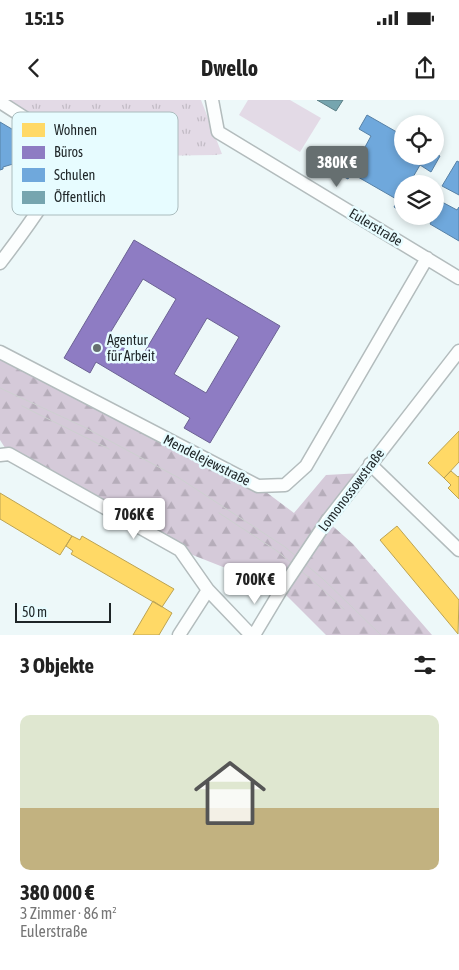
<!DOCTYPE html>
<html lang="de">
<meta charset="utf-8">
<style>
body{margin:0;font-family:"Asap Condensed",sans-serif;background:#f2f2f2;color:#222;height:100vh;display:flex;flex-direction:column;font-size:19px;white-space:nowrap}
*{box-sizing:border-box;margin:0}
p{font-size:16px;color:#767676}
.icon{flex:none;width:28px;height:28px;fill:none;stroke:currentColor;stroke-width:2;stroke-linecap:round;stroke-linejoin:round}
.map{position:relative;height:535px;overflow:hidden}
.sheet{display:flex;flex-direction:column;background:#fff;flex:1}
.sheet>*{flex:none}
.tools{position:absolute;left:394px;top:15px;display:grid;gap:10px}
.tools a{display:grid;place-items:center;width:50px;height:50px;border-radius:50%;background:#fff;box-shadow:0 2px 8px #0003;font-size:25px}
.scale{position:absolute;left:15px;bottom:12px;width:96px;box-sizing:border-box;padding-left:5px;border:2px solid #1e2527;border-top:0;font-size:14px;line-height:18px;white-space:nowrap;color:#1e2527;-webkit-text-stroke:4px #e7fcff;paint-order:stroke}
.price{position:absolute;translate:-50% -42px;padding:0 11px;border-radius:5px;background:#fff;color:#222;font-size:16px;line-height:32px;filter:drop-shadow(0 1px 2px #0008)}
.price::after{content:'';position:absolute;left:50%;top:30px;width:15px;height:11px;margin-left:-8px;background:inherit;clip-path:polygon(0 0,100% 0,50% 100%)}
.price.active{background:#666f70;color:#fff}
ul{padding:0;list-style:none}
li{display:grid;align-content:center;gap:10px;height:265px;padding:0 20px}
li span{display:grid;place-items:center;height:155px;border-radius:10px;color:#555}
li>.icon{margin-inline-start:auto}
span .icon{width:90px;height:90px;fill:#fffc;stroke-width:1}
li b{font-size:21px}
h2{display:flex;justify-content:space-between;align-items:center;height:60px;padding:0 20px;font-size:21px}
.status{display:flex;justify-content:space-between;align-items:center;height:35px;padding:0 25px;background:#fff;direction:ltr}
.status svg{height:14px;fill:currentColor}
header{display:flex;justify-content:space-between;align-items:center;height:65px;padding:0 20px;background:#fff;font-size:22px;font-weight:700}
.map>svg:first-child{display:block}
.grass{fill:url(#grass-tufts)}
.forest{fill:url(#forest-firs)}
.pitch{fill:#e3dae6}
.homes{fill:#ffd966;stroke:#bca353}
.offices{fill:#8e7cc3;stroke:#6c6294;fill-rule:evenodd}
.schools{fill:#6fa8dc;stroke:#5781a6}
.public{fill:#76a5af;stroke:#5c7f86}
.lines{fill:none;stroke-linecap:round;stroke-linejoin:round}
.street-casing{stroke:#b3bcbd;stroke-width:15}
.street{stroke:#fcfefe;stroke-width:12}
.tram{stroke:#cdd0d0;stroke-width:1}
.street-bridge-casing{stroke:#b3bcbd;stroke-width:15;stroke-linecap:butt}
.street-bridge{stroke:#fcfefe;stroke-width:12}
.poi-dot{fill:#666f70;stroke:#e7fcff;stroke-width:2}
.labels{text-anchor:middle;stroke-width:5;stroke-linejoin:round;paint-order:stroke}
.street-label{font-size:14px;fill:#1e2527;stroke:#e7fcff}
.poi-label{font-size:14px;fill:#1e2527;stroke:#e7fcff;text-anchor:start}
.key{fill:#e7fcff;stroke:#abbcbe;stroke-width:1}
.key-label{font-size:14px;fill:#1e2527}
</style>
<div class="status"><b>15:15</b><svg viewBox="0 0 49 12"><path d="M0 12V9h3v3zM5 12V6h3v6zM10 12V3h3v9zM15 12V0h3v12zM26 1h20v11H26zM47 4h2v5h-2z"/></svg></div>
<header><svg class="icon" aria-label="back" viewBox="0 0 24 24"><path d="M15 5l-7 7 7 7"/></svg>Dwello<svg class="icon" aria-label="share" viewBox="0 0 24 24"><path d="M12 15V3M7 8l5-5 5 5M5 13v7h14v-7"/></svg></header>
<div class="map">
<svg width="459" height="535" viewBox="0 0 459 535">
<defs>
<pattern id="grass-tufts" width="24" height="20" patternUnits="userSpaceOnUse" patternTransform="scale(1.25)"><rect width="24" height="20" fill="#e3dae6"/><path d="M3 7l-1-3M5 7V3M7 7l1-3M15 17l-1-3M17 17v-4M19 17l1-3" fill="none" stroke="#c2bbc5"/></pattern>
<pattern id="forest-firs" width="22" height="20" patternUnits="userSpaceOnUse" patternTransform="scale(1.25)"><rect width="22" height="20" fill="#d5cad9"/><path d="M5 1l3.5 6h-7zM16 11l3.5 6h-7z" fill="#b6adba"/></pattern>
</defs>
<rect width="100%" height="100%" fill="#edf8f9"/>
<path class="grass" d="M0 0H201L222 54 215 55 144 56 111 61 87 47 75 50Z"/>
<path class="forest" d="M0 252 258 386 294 413 326 375 362 373 327 421 353 444 432 535H326L281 490 180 450 9 354 0 340Z"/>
<path class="pitch" d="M248 0H290L321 18 300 52 239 15Z"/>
<path class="homes" d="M459 331V362L444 378 428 363Z
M451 371 458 377 459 376V399L448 388 451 385 444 378Z
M0 393 72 436 60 455 0 419Z
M397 426 459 500 458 534 380 440Z
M72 436 80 440 82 436 174 489 162 507 71 454 73 451 66 446Z
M153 501 172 513 159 535H133Z"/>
<path class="offices" d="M134 140 280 226 210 343 184 328 190 318 96 262 90 273 64 258ZM143 179 176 199 141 258 107 238ZM207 218 239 237 206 293 174 274Z"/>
<path class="schools" d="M367 15 402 35V56H435V53L440 56 431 72 420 65 409 84H402V112L394 107 398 100 351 73 348 79 333 71 344 52 358 60 371 36 359 29Z
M0 22 54 54 39 79 13 64 3 67V69L0 70Z
M457 61 459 62V95L442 86Z
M442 102 457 110 459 107V141L430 124Z"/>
<path class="public" d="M317 0H343L336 11Z"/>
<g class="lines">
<g class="street-casing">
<path id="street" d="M212 0 218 32 459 178
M0 2 75 50C54 90 27 128 0 163
M0 252 258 386 285 385 306 366 427 158
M0 355 9 354 180 450 208 490 251 535
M370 364 459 450
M327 421 459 251
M179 535 208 490
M254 535 281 490"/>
</g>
<use href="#street" class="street"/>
<path class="tram" d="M0 288 84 327 179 378 285 447 323 479 381 535
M22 306 109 349
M219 413 277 451 318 485 344 509"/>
<g class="street-bridge-casing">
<path id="street-bridge" d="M281 490 327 421"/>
</g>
<use href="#street-bridge" class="street-bridge"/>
</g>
<circle class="poi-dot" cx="97" cy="248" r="5"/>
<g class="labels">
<g class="street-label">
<text transform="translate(376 127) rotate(31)" y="5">Eulerstraße</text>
<text transform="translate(207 360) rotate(27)" y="5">Mendelejewstraße</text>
<text transform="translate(351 390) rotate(-53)" y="5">Lomonossowstraße</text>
</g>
<g class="poi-label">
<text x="107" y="245">Agentur<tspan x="107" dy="16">für Arbeit</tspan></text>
</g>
</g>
<rect x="12" y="12" width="166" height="103" rx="8" class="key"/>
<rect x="22" y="23" width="23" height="14" fill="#ffd966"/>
<rect x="22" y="46" width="23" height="13" fill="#8e7cc3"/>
<rect x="22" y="68" width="23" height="14" fill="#6fa8dc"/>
<rect x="22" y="91" width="23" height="13" fill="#76a5af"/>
<g class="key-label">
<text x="54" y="35">Wohnen</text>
<text x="54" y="57">Büros</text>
<text x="54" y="80">Schulen</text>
<text x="54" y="102">Öffentlich</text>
</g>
</svg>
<div class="tools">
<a><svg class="icon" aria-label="locate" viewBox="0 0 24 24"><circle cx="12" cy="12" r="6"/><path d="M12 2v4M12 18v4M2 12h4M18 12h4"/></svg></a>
<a><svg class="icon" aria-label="layers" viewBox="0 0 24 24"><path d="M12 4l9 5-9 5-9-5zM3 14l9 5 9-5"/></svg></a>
</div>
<div class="scale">50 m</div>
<b class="price active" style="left:337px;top:88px">380K €</b>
<b class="price" style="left:134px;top:440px">706K €</b>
<b class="price" style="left:255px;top:505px">700K €</b>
</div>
<section class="sheet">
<h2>3 Objekte<svg class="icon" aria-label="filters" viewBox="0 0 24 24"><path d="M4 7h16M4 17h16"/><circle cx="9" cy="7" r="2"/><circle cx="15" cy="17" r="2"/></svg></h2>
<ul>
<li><span style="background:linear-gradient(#dfe7d0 60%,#c2b280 0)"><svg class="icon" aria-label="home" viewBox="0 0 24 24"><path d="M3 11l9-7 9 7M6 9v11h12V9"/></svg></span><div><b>380 000 €</b><p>3 Zimmer · 86 m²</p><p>Eulerstraße</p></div></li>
</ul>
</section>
